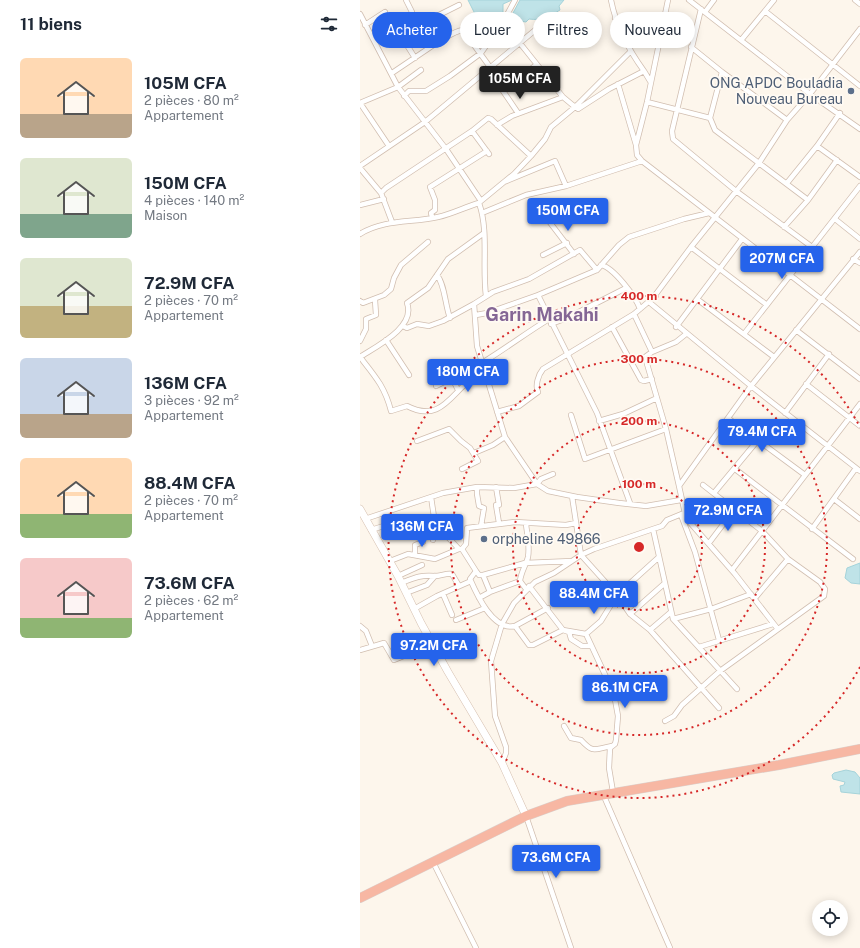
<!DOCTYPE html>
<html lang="fr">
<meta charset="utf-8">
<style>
body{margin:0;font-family:"Public Sans",sans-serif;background:#f2f2f3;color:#1f2937;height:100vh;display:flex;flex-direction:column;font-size:15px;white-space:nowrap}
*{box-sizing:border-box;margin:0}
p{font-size:13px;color:#747a83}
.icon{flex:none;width:22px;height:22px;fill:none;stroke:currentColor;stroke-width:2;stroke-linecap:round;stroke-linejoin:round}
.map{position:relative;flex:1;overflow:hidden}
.panel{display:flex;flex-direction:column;background:#fff;width:360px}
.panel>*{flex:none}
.hud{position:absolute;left:12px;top:12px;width:380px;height:36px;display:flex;gap:8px}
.tools{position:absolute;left:452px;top:900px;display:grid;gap:8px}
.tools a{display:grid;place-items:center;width:36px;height:36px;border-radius:50%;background:#fff;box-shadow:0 2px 10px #0003;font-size:20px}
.price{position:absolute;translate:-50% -34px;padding:0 9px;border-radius:4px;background:#2563eb;color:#fff;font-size:13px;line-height:26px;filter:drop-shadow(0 1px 2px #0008)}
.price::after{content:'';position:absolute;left:50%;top:24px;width:12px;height:9px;margin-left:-6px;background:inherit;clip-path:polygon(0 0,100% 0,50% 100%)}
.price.current{background:#222;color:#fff}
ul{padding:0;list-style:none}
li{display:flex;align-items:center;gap:12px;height:100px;padding:0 20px}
li span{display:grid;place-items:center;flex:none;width:112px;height:80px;border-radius:6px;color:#555}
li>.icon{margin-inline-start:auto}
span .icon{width:48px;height:48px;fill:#fffc;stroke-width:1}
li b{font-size:17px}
h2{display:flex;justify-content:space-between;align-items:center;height:48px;padding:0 20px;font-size:17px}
.chip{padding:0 14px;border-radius:18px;background:#fff;box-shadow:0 2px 10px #0003;font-size:14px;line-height:36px}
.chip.current{background:#2563eb;color:#fff}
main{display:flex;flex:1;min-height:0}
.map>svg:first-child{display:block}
.water{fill:#bfe3e8;stroke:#a5d3da}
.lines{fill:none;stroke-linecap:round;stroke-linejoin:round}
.street-casing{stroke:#d1beb0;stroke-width:6}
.secondary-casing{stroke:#d6c0b0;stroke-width:8}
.highway-casing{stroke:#dad1cd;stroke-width:10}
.street{stroke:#fff;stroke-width:4.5}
.secondary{stroke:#fff;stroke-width:7}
.highway{stroke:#f7b7a3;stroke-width:9}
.ring{fill:none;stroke:#d62828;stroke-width:2;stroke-dasharray:2 4}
.service-dot{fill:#5c6f8a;stroke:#fffaf3;stroke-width:1.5}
.labels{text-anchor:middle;stroke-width:3.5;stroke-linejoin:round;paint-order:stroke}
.service-label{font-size:14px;fill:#4e5e75;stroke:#fffaf3;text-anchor:end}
.district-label{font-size:18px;font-weight:bold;fill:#846695;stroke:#fffaf3}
.centre{fill:#d62828;stroke:#fffaf3;stroke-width:2}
.ring-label{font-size:12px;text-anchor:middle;font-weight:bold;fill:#d62828;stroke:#fffaf3;stroke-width:3.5;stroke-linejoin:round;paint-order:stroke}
</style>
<main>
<section class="panel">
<h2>11 biens<svg class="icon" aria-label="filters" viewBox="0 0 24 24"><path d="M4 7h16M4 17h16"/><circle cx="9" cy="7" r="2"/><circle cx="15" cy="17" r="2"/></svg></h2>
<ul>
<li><span style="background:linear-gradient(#ffd9b3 70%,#b9a48a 0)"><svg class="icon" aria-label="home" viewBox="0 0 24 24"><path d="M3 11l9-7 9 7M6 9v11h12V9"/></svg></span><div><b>105M CFA</b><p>2 pièces · 80 m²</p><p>Appartement</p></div></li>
<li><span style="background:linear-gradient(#dfe7d0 70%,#7fa58c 0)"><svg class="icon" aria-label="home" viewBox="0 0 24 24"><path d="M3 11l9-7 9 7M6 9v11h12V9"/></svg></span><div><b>150M CFA</b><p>4 pièces · 140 m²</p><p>Maison</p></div></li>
<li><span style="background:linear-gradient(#dfe7d0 60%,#c2b280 0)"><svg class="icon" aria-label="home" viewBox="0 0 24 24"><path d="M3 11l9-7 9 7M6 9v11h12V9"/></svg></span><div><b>72.9M CFA</b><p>2 pièces · 70 m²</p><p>Appartement</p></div></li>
<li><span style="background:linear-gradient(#c9d6e8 70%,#b9a48a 0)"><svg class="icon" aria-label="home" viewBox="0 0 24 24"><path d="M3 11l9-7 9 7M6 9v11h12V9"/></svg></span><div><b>136M CFA</b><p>3 pièces · 92 m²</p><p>Appartement</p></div></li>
<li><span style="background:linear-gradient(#ffd9b3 70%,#8fb573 0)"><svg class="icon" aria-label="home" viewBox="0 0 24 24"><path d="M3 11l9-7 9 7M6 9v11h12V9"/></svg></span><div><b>88.4M CFA</b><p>2 pièces · 70 m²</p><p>Appartement</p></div></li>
<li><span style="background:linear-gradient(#f6c9c9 75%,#8fb573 0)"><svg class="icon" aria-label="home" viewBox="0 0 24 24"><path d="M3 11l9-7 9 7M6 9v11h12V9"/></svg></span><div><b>73.6M CFA</b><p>2 pièces · 62 m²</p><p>Appartement</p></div></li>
</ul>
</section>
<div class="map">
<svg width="500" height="948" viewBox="0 0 500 948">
<rect width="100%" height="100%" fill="#fdf6ec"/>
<path class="water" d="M108 0H152L143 4V12L133 19 116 16Z
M160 0H204L199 6 200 10C190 16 182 21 169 19L166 22 160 21 153 13Z
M500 563V584L491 583 485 578 487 568Z
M486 770 495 772 500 778V794L481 792 480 786 484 785 485 782 473 779 472 775 474 773Z"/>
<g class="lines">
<g class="street-casing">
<path id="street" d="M46 0 52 12
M251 0C256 26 268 49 284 71
M308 0 287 102 276 145 277 155 282 161 500 329
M329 0 450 94 500 129
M495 0 500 4
M341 9 312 131 313 139 376 191 452 247
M405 11 500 86
M345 12 354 0
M0 14 38 87 86 149 121 201 119 203C129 231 122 266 126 296
M255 18 299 38
M65 22 78 42C86 38 94 31 103 30L146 89
M143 22 203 97
M5 25 25 12
M382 39 414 0
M331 47 362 72 427 120
M55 58 45 42 44 37 65 22 99 5
M362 72 350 118 355 130 448 200
M32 73 78 42
M258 84 276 145
M44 96 49 91H66L90 76 121 53 143 22 155 0
M287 102 350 118
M0 103 38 87 61 70
M0 103 29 146
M215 106 218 109 249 89 284 71 290 81
M158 113 143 91 176 65
M137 125 152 116 203 97 215 107
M112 131 129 154
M457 146 500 177
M0 166 65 122 180 26
M0 168 21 193
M144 182 154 174 171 156 185 139 191 127 215 107 270 52
M427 183 457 146 480 113
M121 201 144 182 195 161 206 186
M0 205 24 199
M122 213 166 195 206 186 282 161
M72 217 71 213 75 210V200L70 187 127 151
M475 219 500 239
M188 220 214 254
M32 222 21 193 26 188 112 131 128 118 131 119 171 156
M424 227 448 200 477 160
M0 234C24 219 52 223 78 217 92 214 105 207 119 203
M331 247 407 305
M183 255 207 243
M493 259 500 263
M241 265C253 267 276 297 280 309
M237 270 259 245 269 237 324 219 349 213
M77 275C85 285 85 305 90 318
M178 295 237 413 270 503
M337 299 414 357
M0 301 3 303 24 295 31 289 34 278 41 265 68 242
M289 302 391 386 500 471
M274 314 292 352
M116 315 127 313 178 295 237 270 220 250 169 279 133 292 114 304 117 346 145 437 177 484 181 479 193 474
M191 324 207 318 266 288
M43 326 47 328 57 324 69 326 83 321 114 304
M252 327 281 380 284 381 292 379
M316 327 382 239
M436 330 500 379
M384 334 500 186
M26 340 49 375
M0 341 6 329V319L16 315 15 300
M122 363C145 349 166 333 189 319
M124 371C93 384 86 426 47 406L31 411C25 387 15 376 0 357 17 346 56 327 47 303L68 288 88 259 124 233
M446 384 500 426
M76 386 92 378 98 390
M137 412 159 406 178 392C175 386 178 375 183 369L274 314 293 298 331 247 399 163 427 120 450 94 500 29
M425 413 469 354
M211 415 225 459 306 429
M369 419 445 475
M239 421 263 414 297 398
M57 441 89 429 101 441 110 448 118 461 102 469
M114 453 133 445 145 437
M375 469 493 559
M319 486 306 429 285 357 292 352 316 342 326 334
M117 487V494L119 506 124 508 121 526
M136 487 139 505H136L139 523
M354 493 398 440
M212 496 221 555 257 595 270 614 290 630 359 708
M71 497 76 530 73 540
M474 499 500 519
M324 513 307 520 302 526 293 529 313 619 351 609 391 594
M321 515 335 552 359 640
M5 519 83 493 117 487 154 488 177 484 188 491 217 497 259 503 286 506 321 500
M166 524C167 534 170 546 168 557 166 565 161 572 160 581L166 589
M452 529 496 468
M11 530 33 523 71 527 84 533 99 549H102L116 571 110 579C117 595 133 631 155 626L188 608
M84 533 96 529
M349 543 374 510
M102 549 106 544 107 528 155 522 206 525 216 523
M55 555V545L63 542
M30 561 48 554 75 559 99 549
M372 570 500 404
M116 571 119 575H123L165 563 212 561
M123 575 130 592 160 581
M38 576 62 565
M41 583C56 577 60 575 75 576 81 576 86 573 92 574L99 586
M169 586 203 630 209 632 211 639 222 646H230
M46 593 67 585 75 576
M83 594 92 615
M119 598 130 592
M395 598 428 559
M54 609 77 596 111 581
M270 614 305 583
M313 619 377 689
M96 620 125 608
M0 626 6 631 12 646
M155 626 169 645H173L203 630 226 634 241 621 257 595 299 557
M417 628 375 574 326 518 319 486 391 386 500 252
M290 630 311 612
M226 634 254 694 258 716 256 740 255 744 250 748 249 768 253 792
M339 647 413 624
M0 650 24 643 34 660 73 644
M305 721 314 716 322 705 360 671 464 596 465 589 460 582 428 559 402 531 343 485
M204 726 211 738 221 740C234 754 234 749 252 746
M142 763 146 753V747L135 716 131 661 142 624 154 603 175 582 194 573 221 555 234 549 293 529
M243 794 310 948
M166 816 211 948
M73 862 116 948"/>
</g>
<g class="secondary-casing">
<path id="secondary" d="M0 509 38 576 61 623 88 672 142 763 166 816"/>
</g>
<g class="highway-casing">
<path id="highway" d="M0 898 166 816 207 801 419 765 500 749"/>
</g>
<use href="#street" class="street"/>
<use href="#secondary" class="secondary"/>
<use href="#highway" class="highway"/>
</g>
<g class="ring">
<circle cx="279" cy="547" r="63"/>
<circle cx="279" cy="547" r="126"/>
<circle cx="279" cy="547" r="188"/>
<path d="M500 667A251 251 0 1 1 500 427"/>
</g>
<g class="service-dot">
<circle cx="491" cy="91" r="4"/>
<circle cx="124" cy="539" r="4"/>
</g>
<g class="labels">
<g class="service-label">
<text x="483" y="88">ONG APDC Bouladia<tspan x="483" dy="16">Nouveau Bureau</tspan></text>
<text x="132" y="544" text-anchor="start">orpheline 49866</text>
</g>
<g class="district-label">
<text x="182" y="321">Garin Makahi</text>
</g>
</g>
<circle cx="279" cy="547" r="6" class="centre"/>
<g class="ring-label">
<text x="279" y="300">400 m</text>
<text x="279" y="363">300 m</text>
<text x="279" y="425">200 m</text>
<text x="279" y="488">100 m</text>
</g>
</svg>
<div class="tools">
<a><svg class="icon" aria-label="locate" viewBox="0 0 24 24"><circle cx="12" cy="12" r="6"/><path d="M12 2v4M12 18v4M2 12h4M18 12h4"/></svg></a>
</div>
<b class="price current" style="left:160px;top:100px">105M CFA</b>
<b class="price" style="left:208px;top:232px">150M CFA</b>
<b class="price" style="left:422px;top:280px">207M CFA</b>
<b class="price" style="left:108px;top:393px">180M CFA</b>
<b class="price" style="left:402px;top:453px">79.4M CFA</b>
<b class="price" style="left:368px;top:532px">72.9M CFA</b>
<b class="price" style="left:62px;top:548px">136M CFA</b>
<b class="price" style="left:234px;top:615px">88.4M CFA</b>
<b class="price" style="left:74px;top:667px">97.2M CFA</b>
<b class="price" style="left:265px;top:709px">86.1M CFA</b>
<b class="price" style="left:196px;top:879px">73.6M CFA</b>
<div class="hud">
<a class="chip current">Acheter</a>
<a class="chip">Louer</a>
<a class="chip">Filtres</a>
<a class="chip">Nouveau</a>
</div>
</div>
</main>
